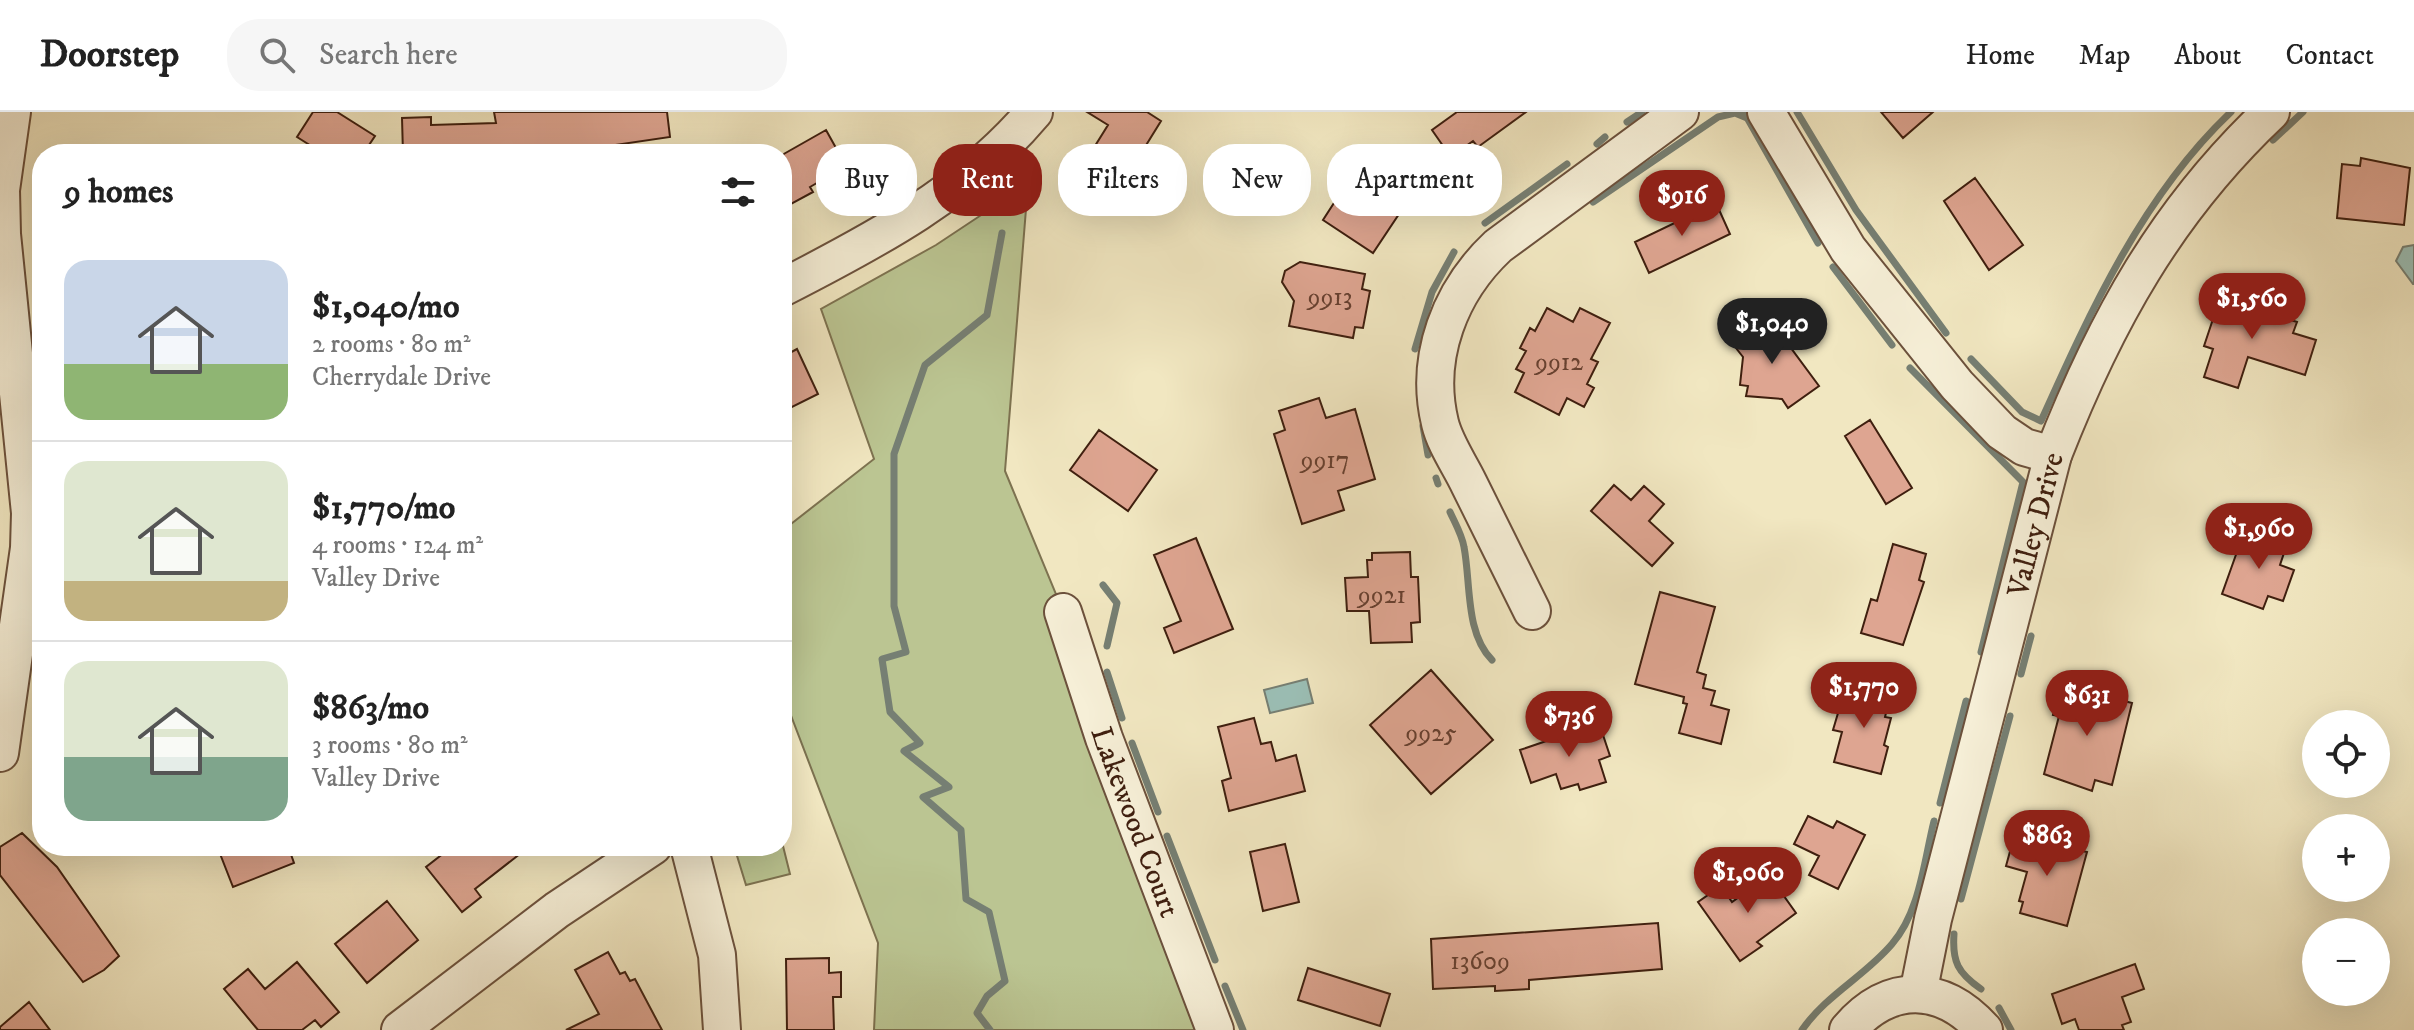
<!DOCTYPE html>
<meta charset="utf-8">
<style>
body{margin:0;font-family:"IM FELL DW Pica",serif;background:#f6f6f6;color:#222;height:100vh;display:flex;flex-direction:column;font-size:30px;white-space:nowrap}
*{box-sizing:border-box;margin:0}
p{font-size:26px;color:#767676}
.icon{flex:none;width:44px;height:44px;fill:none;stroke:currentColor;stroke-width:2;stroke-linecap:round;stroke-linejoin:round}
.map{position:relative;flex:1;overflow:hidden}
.sheet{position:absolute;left:32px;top:32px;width:760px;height:712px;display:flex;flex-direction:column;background:#fff;border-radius:32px;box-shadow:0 8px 32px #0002}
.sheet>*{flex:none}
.banner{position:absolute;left:816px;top:32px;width:760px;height:72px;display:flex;gap:16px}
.controls{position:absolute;left:2302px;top:598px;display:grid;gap:16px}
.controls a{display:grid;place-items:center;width:88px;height:88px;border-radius:50%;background:#fff;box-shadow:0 8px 32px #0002;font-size:40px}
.price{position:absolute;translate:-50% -68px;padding:0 18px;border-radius:28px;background:#8f2418;color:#fff;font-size:26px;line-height:52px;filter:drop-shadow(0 2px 4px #0008)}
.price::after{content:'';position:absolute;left:50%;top:48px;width:24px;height:18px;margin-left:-12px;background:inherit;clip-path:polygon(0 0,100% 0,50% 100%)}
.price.active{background:#222;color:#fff}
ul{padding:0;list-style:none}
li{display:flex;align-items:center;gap:24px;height:200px;padding:0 32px}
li+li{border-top:2px solid #e0e0e0}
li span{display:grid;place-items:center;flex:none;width:224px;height:160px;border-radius:24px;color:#555}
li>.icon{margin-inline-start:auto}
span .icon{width:96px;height:96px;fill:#fffc;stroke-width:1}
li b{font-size:34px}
h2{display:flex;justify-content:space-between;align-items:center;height:96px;padding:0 32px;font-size:34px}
.tag{padding:0 28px;border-radius:32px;background:#fff;box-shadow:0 8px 32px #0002;font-size:28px;line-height:72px}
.tag.active{background:#8f2418;color:#fff}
header{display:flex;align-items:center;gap:48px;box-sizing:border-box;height:112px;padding:0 40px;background:#fff;border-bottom:2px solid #e0e0e0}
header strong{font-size:38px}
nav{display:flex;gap:44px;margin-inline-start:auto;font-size:28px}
.search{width:560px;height:72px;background:#f6f6f6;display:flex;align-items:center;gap:20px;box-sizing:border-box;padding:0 28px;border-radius:32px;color:#767676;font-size:30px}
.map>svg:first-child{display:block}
.green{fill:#bbc592;stroke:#7d7250;stroke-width:2}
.water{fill:#9bbfb6;stroke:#767f73;stroke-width:2}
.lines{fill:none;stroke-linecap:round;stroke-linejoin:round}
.stream{stroke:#767f73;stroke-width:7}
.building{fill:#dea591;stroke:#3f1f0f;stroke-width:2}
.minor-casing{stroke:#6c513c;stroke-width:40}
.minor{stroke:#f6efd7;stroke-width:36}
.labels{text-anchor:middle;stroke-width:8;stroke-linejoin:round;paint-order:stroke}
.number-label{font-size:26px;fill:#674030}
.street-label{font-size:30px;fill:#3f1f0f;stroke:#f6efd7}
</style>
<header>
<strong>Doorstep</strong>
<div class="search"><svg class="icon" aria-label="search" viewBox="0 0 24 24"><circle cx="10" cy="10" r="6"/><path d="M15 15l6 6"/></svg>Search here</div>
<nav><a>Home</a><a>Map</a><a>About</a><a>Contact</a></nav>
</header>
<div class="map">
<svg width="2414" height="918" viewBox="0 0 2414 918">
<rect width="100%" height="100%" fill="#f1e7c1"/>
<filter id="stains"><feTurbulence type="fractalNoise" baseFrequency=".0025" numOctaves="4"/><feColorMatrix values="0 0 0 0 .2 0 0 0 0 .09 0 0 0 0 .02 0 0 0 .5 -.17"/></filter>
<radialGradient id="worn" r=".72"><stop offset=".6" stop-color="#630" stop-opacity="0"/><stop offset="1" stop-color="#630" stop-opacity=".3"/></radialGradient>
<path class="green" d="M1028 72 1005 359 1063 499 1215 918H874L878 831 782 580V419L874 347 821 197 936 133Z
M782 730 790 762 746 773 734 734H782Z"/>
<path class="water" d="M2414 133V172H2413L2396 149 2403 135Z
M1307 567 1313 591 1270 601 1264 578Z"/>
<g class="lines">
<path class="stream" d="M1797 0 1856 98 1946 221
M1745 2 1818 131
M1627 10 1642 0
M2273 28 2303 0
M1597 32 1605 25
M1593 90 1718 5 1735 1 1747 6
M1485 111 1567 52
M1833 155 1892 233
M1415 237 1432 180 1454 140
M1971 247 2022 300 2041 309C2090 200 2143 83 2231 0
M1910 256 2023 370 1981 540
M1423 314 1428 343
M1436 366 1438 372
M1450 400C1455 411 1462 423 1464 435 1471 471 1465 521 1492 548
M1103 473 1117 491 1107 534
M1107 560 1122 606
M2021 562 2031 524
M1132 631 1158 700
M1940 691 1966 589
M1167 724 1215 848
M1961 787 2010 604
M1954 822C1952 850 1958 861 1981 877
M1225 874 1243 918
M1999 896 2011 918
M990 918 977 901 987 884 1005 869 989 800 966 787 961 718 923 685 949 675 904 639 920 631 890 600 882 547 906 540 894 494V342L925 253 987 203 1002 121
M1802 918C1826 883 1865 864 1892 832 1920 800 1924 749 1934 709"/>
</g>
<path class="building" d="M313 0H337L375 24 363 42H324L297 25Z
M494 0H667L670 25 554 42H403L402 6 431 5V13L496 11Z
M1087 0H1147L1161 9 1140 43 1148 48 1131 75 1125 72 1118 82 1080 58 1108 13Z
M1457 0H1526L1478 35 1473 29 1456 41H1448L1432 18Z
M1881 0H1933L1903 26Z
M826 18 846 54 810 75 813 80 791 92 782 76V43Z
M1388 38 1404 48 1400 55 1421 69 1373 141 1323 108 1343 77 1351 83 1362 66 1367 70Z
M2361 46 2410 56 2404 113 2337 106 2342 52 2360 54Z
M1975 66 2023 133 1989 158 1944 89Z
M1716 91 1730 122 1649 161 1635 130Z
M1300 150 1365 162 1362 177 1370 179 1363 216 1355 215 1353 226 1289 214 1294 189 1282 170 1285 159Z
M2222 180 2255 191 2253 196 2297 210 2293 221 2316 228 2305 263 2248 245 2238 276 2204 265 2213 237 2204 234Z
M1547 196 1573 210 1580 196 1610 211 1591 247 1598 250 1587 272 1594 276 1584 295 1567 286 1559 303 1515 280 1524 261 1516 257 1526 239 1520 236 1530 216 1535 219Z
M1768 205 1819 274 1788 296 1782 287 1746 284 1748 274 1740 273 1743 245 1732 231Z
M797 237 818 282 782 300V245Z
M1319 286 1326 306 1355 297 1375 367 1338 379 1344 398 1302 412 1274 322 1285 318 1279 299Z
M1870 308 1912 376 1886 392 1845 324Z
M1099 318 1157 358 1128 399 1070 358Z
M1614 373 1631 388 1644 374 1664 392 1649 409 1673 431 1652 454 1591 399Z
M2251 416 2288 429 2280 453 2294 458 2283 489 2268 484 2263 497 2222 482 2238 437 2243 439Z
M1196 426 1233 517 1174 541 1164 516 1181 509 1154 443Z
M1893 432 1926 442 1919 468 1924 470 1903 533 1861 521 1871 487 1877 489Z
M1410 440 1411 465H1418L1420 510 1411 511 1412 530 1371 531 1369 499H1347L1345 466 1368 465 1367 448H1372V441Z
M1660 480 1715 495 1697 560 1706 563 1703 576 1715 579 1711 593 1729 598 1721 632 1679 621 1687 592 1683 591 1684 585 1635 572Z
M1431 558 1493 628 1431 682 1370 613Z
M1858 573 1891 581 1885 605 1891 606 1884 633 1888 635 1881 662 1834 650 1842 620 1833 618 1841 591 1852 594Z
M2061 573 2132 591 2112 673 2095 668 2092 679 2044 662 2059 604 2053 603Z
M1254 606 1261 632 1271 630 1276 649 1296 643 1305 679 1229 699 1222 669 1231 666 1218 615Z
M1599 611 1610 644 1599 648 1606 670 1580 678 1578 672 1561 677 1556 662 1531 671 1520 638Z
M1808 704 1833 716 1837 709 1865 723 1838 777 1809 763 1819 744 1794 732Z
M22 721 57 755 119 844 104 858 83 870 0 763V735Z
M2014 725 2087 740 2067 814 2020 801 2023 790 2019 789 2027 760 2006 754Z
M1285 732 1299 790 1263 799 1250 740Z
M217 734H288L294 751 233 775Z
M453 734H530L475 777 481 785 462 800 426 755Z
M1769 763 1796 801 1757 830 1762 834 1740 849 1698 790 1721 774 1732 790Z
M387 789 418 828 367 871 335 832Z
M1658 811 1662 857 1529 868V877L1495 879V874L1433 877 1431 827Z
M608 840 620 862 625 860 630 869 635 867 662 918H566L599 902 575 858Z
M829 846V861L841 860V885H833L834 918H787L786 847Z
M297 850 339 900 321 915 315 908 302 918H258L224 877 248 857 265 877Z
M2135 852 2144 877 2122 885 2131 910 2122 913 2124 918H2079L2075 907 2062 912 2052 882Z
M1308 856 1390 882 1380 914 1298 888Z
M29 890 50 918H0V915Z"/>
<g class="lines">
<g class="minor-casing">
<g id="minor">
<path d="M1766 0 1848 137 1957 273 2002 320 2024 335 2053 343"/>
<path d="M782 176C874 129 967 80 1034 0"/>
<path d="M1532 499C1511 457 1490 414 1469 372 1460 353 1445 332 1440 311 1424 245 1450 179 1498 134L1680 0"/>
<path id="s1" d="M1063 500 1104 626 1215 918"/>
<path d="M0 641 29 436 30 401 2 122 1 78 12 0"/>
<path d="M689 734 717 843 722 918"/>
<path id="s2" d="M1918 882 1933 807 2053 343C2105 210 2166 99 2271 0"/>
<path d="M400 918 557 798 653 734"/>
<path d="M1848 918C1889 870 1942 871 1984 918"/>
</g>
</g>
<use href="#minor" class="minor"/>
</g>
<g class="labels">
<g class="number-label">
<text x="1330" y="193">9913</text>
<text x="1559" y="258">9912</text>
<text x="1325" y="356">9917</text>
<text x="1382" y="491">9921</text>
<text x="1431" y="629">9925</text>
<text x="1480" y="857">13609</text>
</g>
<g class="street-label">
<text dy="10" stroke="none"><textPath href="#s2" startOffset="484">Valley Drive</textPath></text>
<text dy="10" stroke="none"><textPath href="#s1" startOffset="222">Lakewood Court</textPath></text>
</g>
</g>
<rect width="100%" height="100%" filter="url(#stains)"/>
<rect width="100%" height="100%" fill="url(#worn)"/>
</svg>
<div class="controls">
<a><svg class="icon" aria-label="locate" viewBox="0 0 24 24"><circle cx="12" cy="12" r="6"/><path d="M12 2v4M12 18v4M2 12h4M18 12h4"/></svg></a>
<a>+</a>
<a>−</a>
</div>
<b class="price" style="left:1682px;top:126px">$916</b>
<b class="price" style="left:2252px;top:229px">$1,560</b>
<b class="price active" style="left:1772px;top:254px">$1,040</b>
<b class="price" style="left:2259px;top:459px">$1,960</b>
<b class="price" style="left:1864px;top:618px">$1,770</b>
<b class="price" style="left:2087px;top:626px">$631</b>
<b class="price" style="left:1569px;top:647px">$736</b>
<b class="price" style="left:2047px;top:766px">$863</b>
<b class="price" style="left:1748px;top:803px">$1,060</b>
<div class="banner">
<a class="tag">Buy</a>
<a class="tag active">Rent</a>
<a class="tag">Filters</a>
<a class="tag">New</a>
<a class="tag">Apartment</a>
</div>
<section class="sheet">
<h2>9 homes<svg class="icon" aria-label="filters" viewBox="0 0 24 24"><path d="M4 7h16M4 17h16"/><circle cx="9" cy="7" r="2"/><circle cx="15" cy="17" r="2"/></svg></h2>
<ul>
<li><span style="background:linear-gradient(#c9d6e8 65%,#8fb573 0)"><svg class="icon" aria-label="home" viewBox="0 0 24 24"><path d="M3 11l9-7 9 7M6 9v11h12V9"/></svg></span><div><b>$1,040/mo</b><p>2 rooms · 80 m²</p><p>Cherrydale Drive</p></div></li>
<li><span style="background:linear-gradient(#dfe7d0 75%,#c2b280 0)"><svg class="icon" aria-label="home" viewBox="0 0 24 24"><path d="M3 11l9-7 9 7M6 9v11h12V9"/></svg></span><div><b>$1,770/mo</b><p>4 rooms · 124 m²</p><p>Valley Drive</p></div></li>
<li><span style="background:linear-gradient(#dfe7d0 60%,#7fa58c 0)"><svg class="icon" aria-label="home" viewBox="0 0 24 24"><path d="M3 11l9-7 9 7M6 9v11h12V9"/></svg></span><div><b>$863/mo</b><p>3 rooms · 80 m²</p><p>Valley Drive</p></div></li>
</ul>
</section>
</div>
